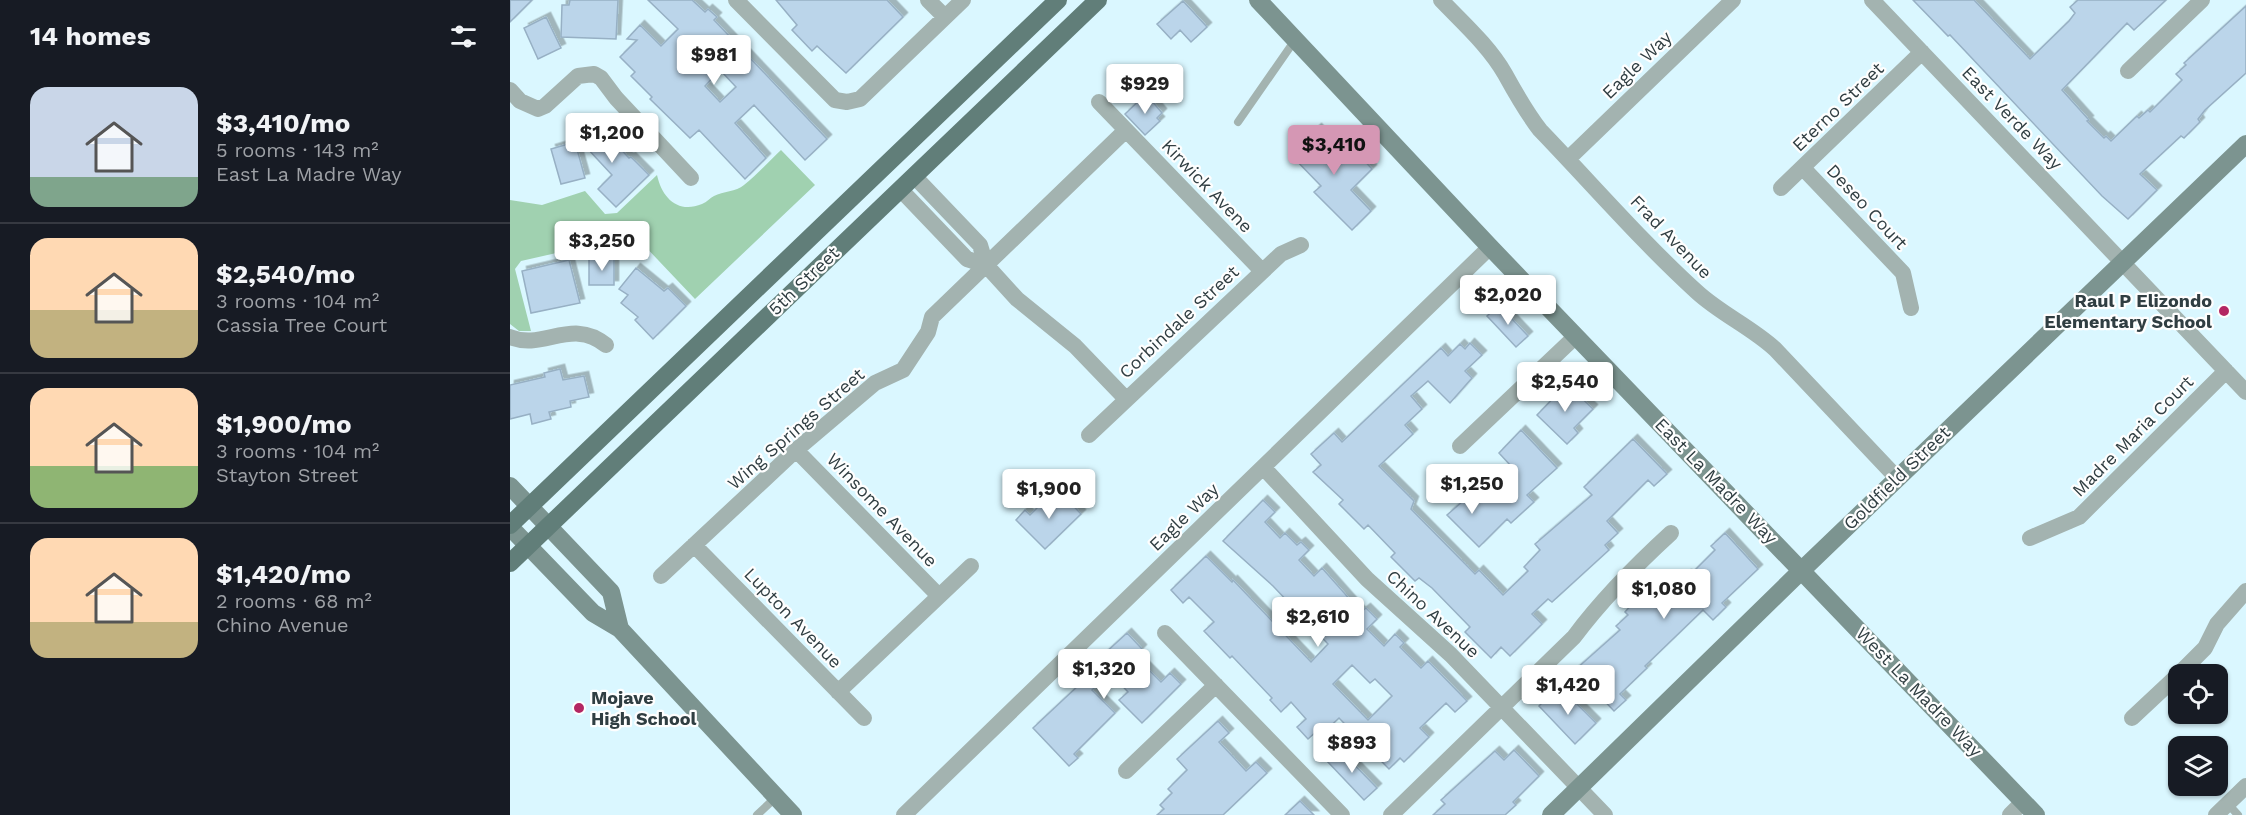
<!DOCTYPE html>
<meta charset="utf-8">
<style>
body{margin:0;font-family:"Work Sans",sans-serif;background:#242831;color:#f1f3f6;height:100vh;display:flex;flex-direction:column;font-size:22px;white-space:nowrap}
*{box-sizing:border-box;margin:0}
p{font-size:20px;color:#9ea1a6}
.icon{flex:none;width:33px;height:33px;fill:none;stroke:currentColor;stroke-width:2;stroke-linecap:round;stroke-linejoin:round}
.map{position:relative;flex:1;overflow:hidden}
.drawer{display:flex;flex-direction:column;background:#171b24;width:510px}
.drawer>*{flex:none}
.buttons{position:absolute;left:1658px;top:664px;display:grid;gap:12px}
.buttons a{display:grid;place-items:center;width:60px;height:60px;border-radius:12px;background:#171b24;box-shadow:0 2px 4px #0004;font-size:30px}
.price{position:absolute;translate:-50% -51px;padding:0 14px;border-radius:6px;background:#fff;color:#222;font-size:20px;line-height:39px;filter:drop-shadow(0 2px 3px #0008)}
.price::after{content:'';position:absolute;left:50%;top:36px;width:18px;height:14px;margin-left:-9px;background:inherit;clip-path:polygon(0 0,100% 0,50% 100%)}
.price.active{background:#d597b4;color:#111}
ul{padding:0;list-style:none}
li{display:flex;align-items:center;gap:18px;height:150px;padding:0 30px}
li+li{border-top:2px solid #363941}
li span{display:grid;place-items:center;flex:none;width:168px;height:120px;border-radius:18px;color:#555}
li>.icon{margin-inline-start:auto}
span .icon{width:72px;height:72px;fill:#fffc;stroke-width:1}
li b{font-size:26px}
h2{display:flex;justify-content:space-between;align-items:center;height:72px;padding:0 30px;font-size:26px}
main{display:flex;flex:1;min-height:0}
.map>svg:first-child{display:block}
.green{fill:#a0d1b0}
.building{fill:#bbd5ea;stroke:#97b0c4;stroke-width:1.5;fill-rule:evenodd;filter:url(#shadow)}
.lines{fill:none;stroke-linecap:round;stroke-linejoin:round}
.lane{stroke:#a3b3b0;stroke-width:8}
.street{stroke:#a3b3b0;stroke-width:16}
.secondary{stroke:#7c9490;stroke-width:18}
.primary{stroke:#617e79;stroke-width:18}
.poi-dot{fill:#b32763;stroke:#fefefe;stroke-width:2}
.labels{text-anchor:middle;stroke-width:4.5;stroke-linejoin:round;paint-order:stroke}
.street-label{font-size:18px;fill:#303e42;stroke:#fefefe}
.poi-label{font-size:18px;font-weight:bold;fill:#303e42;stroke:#fefefe;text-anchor:end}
</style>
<main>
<section class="drawer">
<h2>14 homes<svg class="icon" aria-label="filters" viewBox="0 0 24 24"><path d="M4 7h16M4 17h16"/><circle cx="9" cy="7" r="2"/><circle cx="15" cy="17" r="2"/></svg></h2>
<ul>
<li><span style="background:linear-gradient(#c9d6e8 75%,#7fa58c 0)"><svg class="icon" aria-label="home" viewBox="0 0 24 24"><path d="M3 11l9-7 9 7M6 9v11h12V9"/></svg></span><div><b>$3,410/mo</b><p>5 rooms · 143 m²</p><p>East La Madre Way</p></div></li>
<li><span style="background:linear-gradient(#ffd9b3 60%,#c2b280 0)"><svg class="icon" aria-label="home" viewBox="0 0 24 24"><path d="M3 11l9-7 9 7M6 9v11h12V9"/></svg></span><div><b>$2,540/mo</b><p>3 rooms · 104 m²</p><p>Cassia Tree Court</p></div></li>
<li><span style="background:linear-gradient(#ffd9b3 65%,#8fb573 0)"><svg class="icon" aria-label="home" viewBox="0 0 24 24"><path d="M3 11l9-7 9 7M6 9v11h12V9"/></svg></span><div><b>$1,900/mo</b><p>3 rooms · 104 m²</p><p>Stayton Street</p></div></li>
<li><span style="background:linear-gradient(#ffd9b3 70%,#c2b280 0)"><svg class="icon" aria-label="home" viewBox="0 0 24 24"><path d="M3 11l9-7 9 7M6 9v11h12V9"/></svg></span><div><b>$1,420/mo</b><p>2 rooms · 68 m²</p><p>Chino Avenue</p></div></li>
</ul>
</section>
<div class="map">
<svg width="1736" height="815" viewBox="0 0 1736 815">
<defs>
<filter id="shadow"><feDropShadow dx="4.5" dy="-4.5" stdDeviation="0" flood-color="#0004"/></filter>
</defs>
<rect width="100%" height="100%" fill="#daf7ff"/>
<path class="green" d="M271 150 305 185 185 299 130 241 117 237 11 261 5 269 21 331H9L0 324V200L32 205 75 191 95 214 107 213 147 175C152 198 168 214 192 204 197 202 200 198 204 196 213 191 226 192 234 185 247 175 259 161 271 150Z"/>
<path class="building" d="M0 0H22L0 22Z
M60 0H108L106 39 51 37 52 5H59Z
M138 0H182L195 12 198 9 207 17 204 20 317 139 295 160 244 105 225 123 256 158 235 179 189 130 180 138 140 99 142 97 121 76 125 72 110 57 127 40 117 39 130 25 151 46 168 29ZM210 70 226 87 210 102 195 86Z
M266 0H377L393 17 336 73 307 46 302 51 282 30 287 25Z
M1403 0H1464L1520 59 1559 21 1565 13 1560 7 1568 0H1656L1624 30 1617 23 1552 90 1579 120 1577 121 1594 138 1596 136 1601 141 1627 116 1629 118 1638 110 1640 112 1672 80 1666 74 1676 65 1674 63 1736 6V73L1695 110 1688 119 1690 122 1674 138 1671 136 1630 174 1647 190 1618 219 1592 196 1440 35 1438 36Z
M673 1 697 27 681 42 670 30 661 39 647 24Z
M36 17 51 48 28 59 14 28Z
M636 94 652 113 647 118 650 121 635 135 615 114Z
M75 122 85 133 91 128 119 158 121 157 139 175 106 207 88 189 102 175 63 133Z
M807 128 830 153 836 148 846 160 850 156 862 169 841 190 861 211 842 230 804 192 811 186 780 154Z
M65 142 75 178 51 184 41 149Z
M79 259H104V285H79Z
M59 260 70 303 21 313 12 271Z
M126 268 154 291 158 288 176 306 143 339 125 320 128 317 111 303 118 295 109 289Z
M989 305 1018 336 1006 347 977 316Z
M960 343 972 355 955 371 962 378 940 403 918 381 901 396 912 409 895 425 903 434 869 466 904 501 901 509 965 574 969 570 993 595 1018 571 1014 567 1030 550 1025 544 1082 495 1074 487 1123 439 1157 474 1144 486 1138 480 1097 521 1108 533 1095 545 1099 550 1042 602 1038 599 1022 614 1032 624 1000 656 991 647 981 658 955 632 960 627 922 588 909 578 905 581 881 557 885 553 858 525 854 529 829 504 833 500 803 472 811 465 801 454 824 433 832 442 931 348 938 356 950 344 955 349Z
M50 369 53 380 74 376 79 397 60 401 61 407 39 412 41 419 22 424 20 414 0 419V385L35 377 34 373Z
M1057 384 1083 409 1064 428 1068 433 1057 444 1027 415Z
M1011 430 1047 468 1017 495 1024 502 1001 523 997 519 969 547 937 515 961 494 964 497 979 483 981 484 1001 466 989 453Z
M552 494 571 514 535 549 506 520 515 510 520 515 539 496 544 502Z
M753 500 765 512 755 522 770 538 775 533 787 545 791 542 799 550 789 560 804 576 812 568 851 612 856 608 867 619 857 629 874 646 885 634 894 643 890 647 911 668 918 661 957 701 945 712 936 703 910 728 919 737 894 762 890 758 879 769 829 718 812 734 808 730 798 739 787 727 796 719 781 702 771 712 760 700 762 698 722 656 720 658 694 631 704 622 679 597 673 603 661 590 696 556 722 582 723 580 801 662 818 644 763 586 713 541ZM842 665 860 683 865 679 882 696 858 720 823 684Z
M1215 533 1248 569 1212 603 1216 607 1203 620 1193 610 1135 666 1137 668 1110 694 1116 700 1104 711 1065 670 1110 630 1106 626 1118 615 1115 612 1138 586 1148 596 1159 584 1162 588 1177 574 1179 576 1205 550 1201 546Z
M617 633 632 649 625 656 651 682 660 673 671 684 632 723 609 700 618 692 600 673 582 690 605 713 564 754 568 758 559 766 523 728 585 670 581 666Z
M1053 690 1086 723 1065 744 1029 706 1037 698 1041 702Z
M708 721 719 733 709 742 725 759 736 771 746 762 757 773 713 815H647L654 809 650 805 662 793 658 789 677 770 667 759Z
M829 749 867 788 854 800 816 760Z
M1004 750 1029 776 1003 802 1006 805 995 815H923L935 804 931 800 985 751 994 760Z
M790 801 804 815H775Z"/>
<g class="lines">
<path class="lane" d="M728 122 785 40
M1718 804 1728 815
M247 815 265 798"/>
<path class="street" d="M226 0 325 100 337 102 350 99 453 0
M418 0 435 17
M931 0C953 23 979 46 995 74 1006 94 1016 112 1030 130 1082 184 1132 242 1187 292 1211 314 1241 327 1265 349L1387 478
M1362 0 1736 392
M1618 71 1692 0
M0 90 10 101 28 109 35 106 68 76 84 74 91 78 106 98 181 178
M589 102 752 271
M1058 159 1223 0
M1293 168 1393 273 1401 308
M404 176 470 245 476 265
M1271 188 1412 52
M390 189 457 259 476 265 507 299 565 346 616 399
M0 337C33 351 62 317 96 345
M579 435 771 254 791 245
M950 446 1066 336
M286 450 429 596
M753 467 857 579 941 655 1095 815
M1520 538 1569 517 1716 371
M184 545 354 718
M151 576 286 450 365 383 393 370 418 332 422 317 616 130
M655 633 832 815
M1668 675 1695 648 1707 624 1736 591
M328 692 461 566
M1622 718 1668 675
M616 771 706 685
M394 815 980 247
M881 815 1064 637C1093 598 1126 565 1161 533
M1500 815 1513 802
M1706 815 1736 786"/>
<path class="secondary" d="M748 0 980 247 1526 815
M0 486 101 592 110 629
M0 527 83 613 110 629 283 815
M1041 815 1292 570 1736 144"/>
<path class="primary" d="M0 525 548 0
M0 563 588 0"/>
</g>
<g class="poi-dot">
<circle cx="1714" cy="311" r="6"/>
<circle cx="69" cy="708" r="6"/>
</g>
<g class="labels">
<g class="street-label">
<text transform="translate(1127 65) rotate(-44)" y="6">Eagle Way</text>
<text transform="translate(1328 107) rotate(-44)" y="6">Eterno Street</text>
<text transform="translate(1502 118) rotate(46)" y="6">East Verde Way</text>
<text transform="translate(697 186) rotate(46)" y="6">Kirwick Avene</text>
<text transform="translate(1357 207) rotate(47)" y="6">Deseo Court</text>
<text transform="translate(1161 237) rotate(46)" y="6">Frad Avenue</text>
<text transform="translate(294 281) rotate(-44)" y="6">5th Street</text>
<text transform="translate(669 322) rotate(-43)" y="6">Corbindale Street</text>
<text transform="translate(286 429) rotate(-41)" y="6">Wing Springs Street</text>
<text transform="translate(1623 436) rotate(-45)" y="6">Madre Maria Court</text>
<text transform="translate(1387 478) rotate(-44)" y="6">Goldfield Street</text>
<text transform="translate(1206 481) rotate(46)" y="6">East La Madre Way</text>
<text transform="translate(372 510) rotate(46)" y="6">Winsome Avenue</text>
<text transform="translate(674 517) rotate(-44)" y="6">Eagle Way</text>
<text transform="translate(923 614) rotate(43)" y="6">Chino Avenue</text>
<text transform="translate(283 618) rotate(46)" y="6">Lupton Avenue</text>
<text transform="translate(1409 692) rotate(46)" y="6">West La Madre Way</text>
</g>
<g class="poi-label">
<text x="1702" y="307">Raul P Elizondo<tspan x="1702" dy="21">Elementary School</tspan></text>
<text x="81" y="704" text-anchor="start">Mojave<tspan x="81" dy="21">High School</tspan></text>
</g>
</g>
</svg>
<div class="buttons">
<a><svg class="icon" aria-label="locate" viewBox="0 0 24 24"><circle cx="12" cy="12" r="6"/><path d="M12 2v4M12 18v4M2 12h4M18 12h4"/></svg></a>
<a><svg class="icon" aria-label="layers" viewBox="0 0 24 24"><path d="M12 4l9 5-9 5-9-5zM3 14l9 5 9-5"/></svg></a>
</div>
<b class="price" style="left:204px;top:86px">$981</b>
<b class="price" style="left:635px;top:115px">$929</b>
<b class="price" style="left:102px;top:164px">$1,200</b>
<b class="price active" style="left:824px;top:176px">$3,410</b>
<b class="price" style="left:92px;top:272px">$3,250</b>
<b class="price" style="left:998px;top:326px">$2,020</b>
<b class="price" style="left:1055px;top:413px">$2,540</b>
<b class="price" style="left:962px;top:515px">$1,250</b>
<b class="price" style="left:539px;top:520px">$1,900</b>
<b class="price" style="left:1154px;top:620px">$1,080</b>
<b class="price" style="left:808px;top:648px">$2,610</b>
<b class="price" style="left:594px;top:700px">$1,320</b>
<b class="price" style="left:1058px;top:716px">$1,420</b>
<b class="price" style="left:842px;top:774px">$893</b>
</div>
</main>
